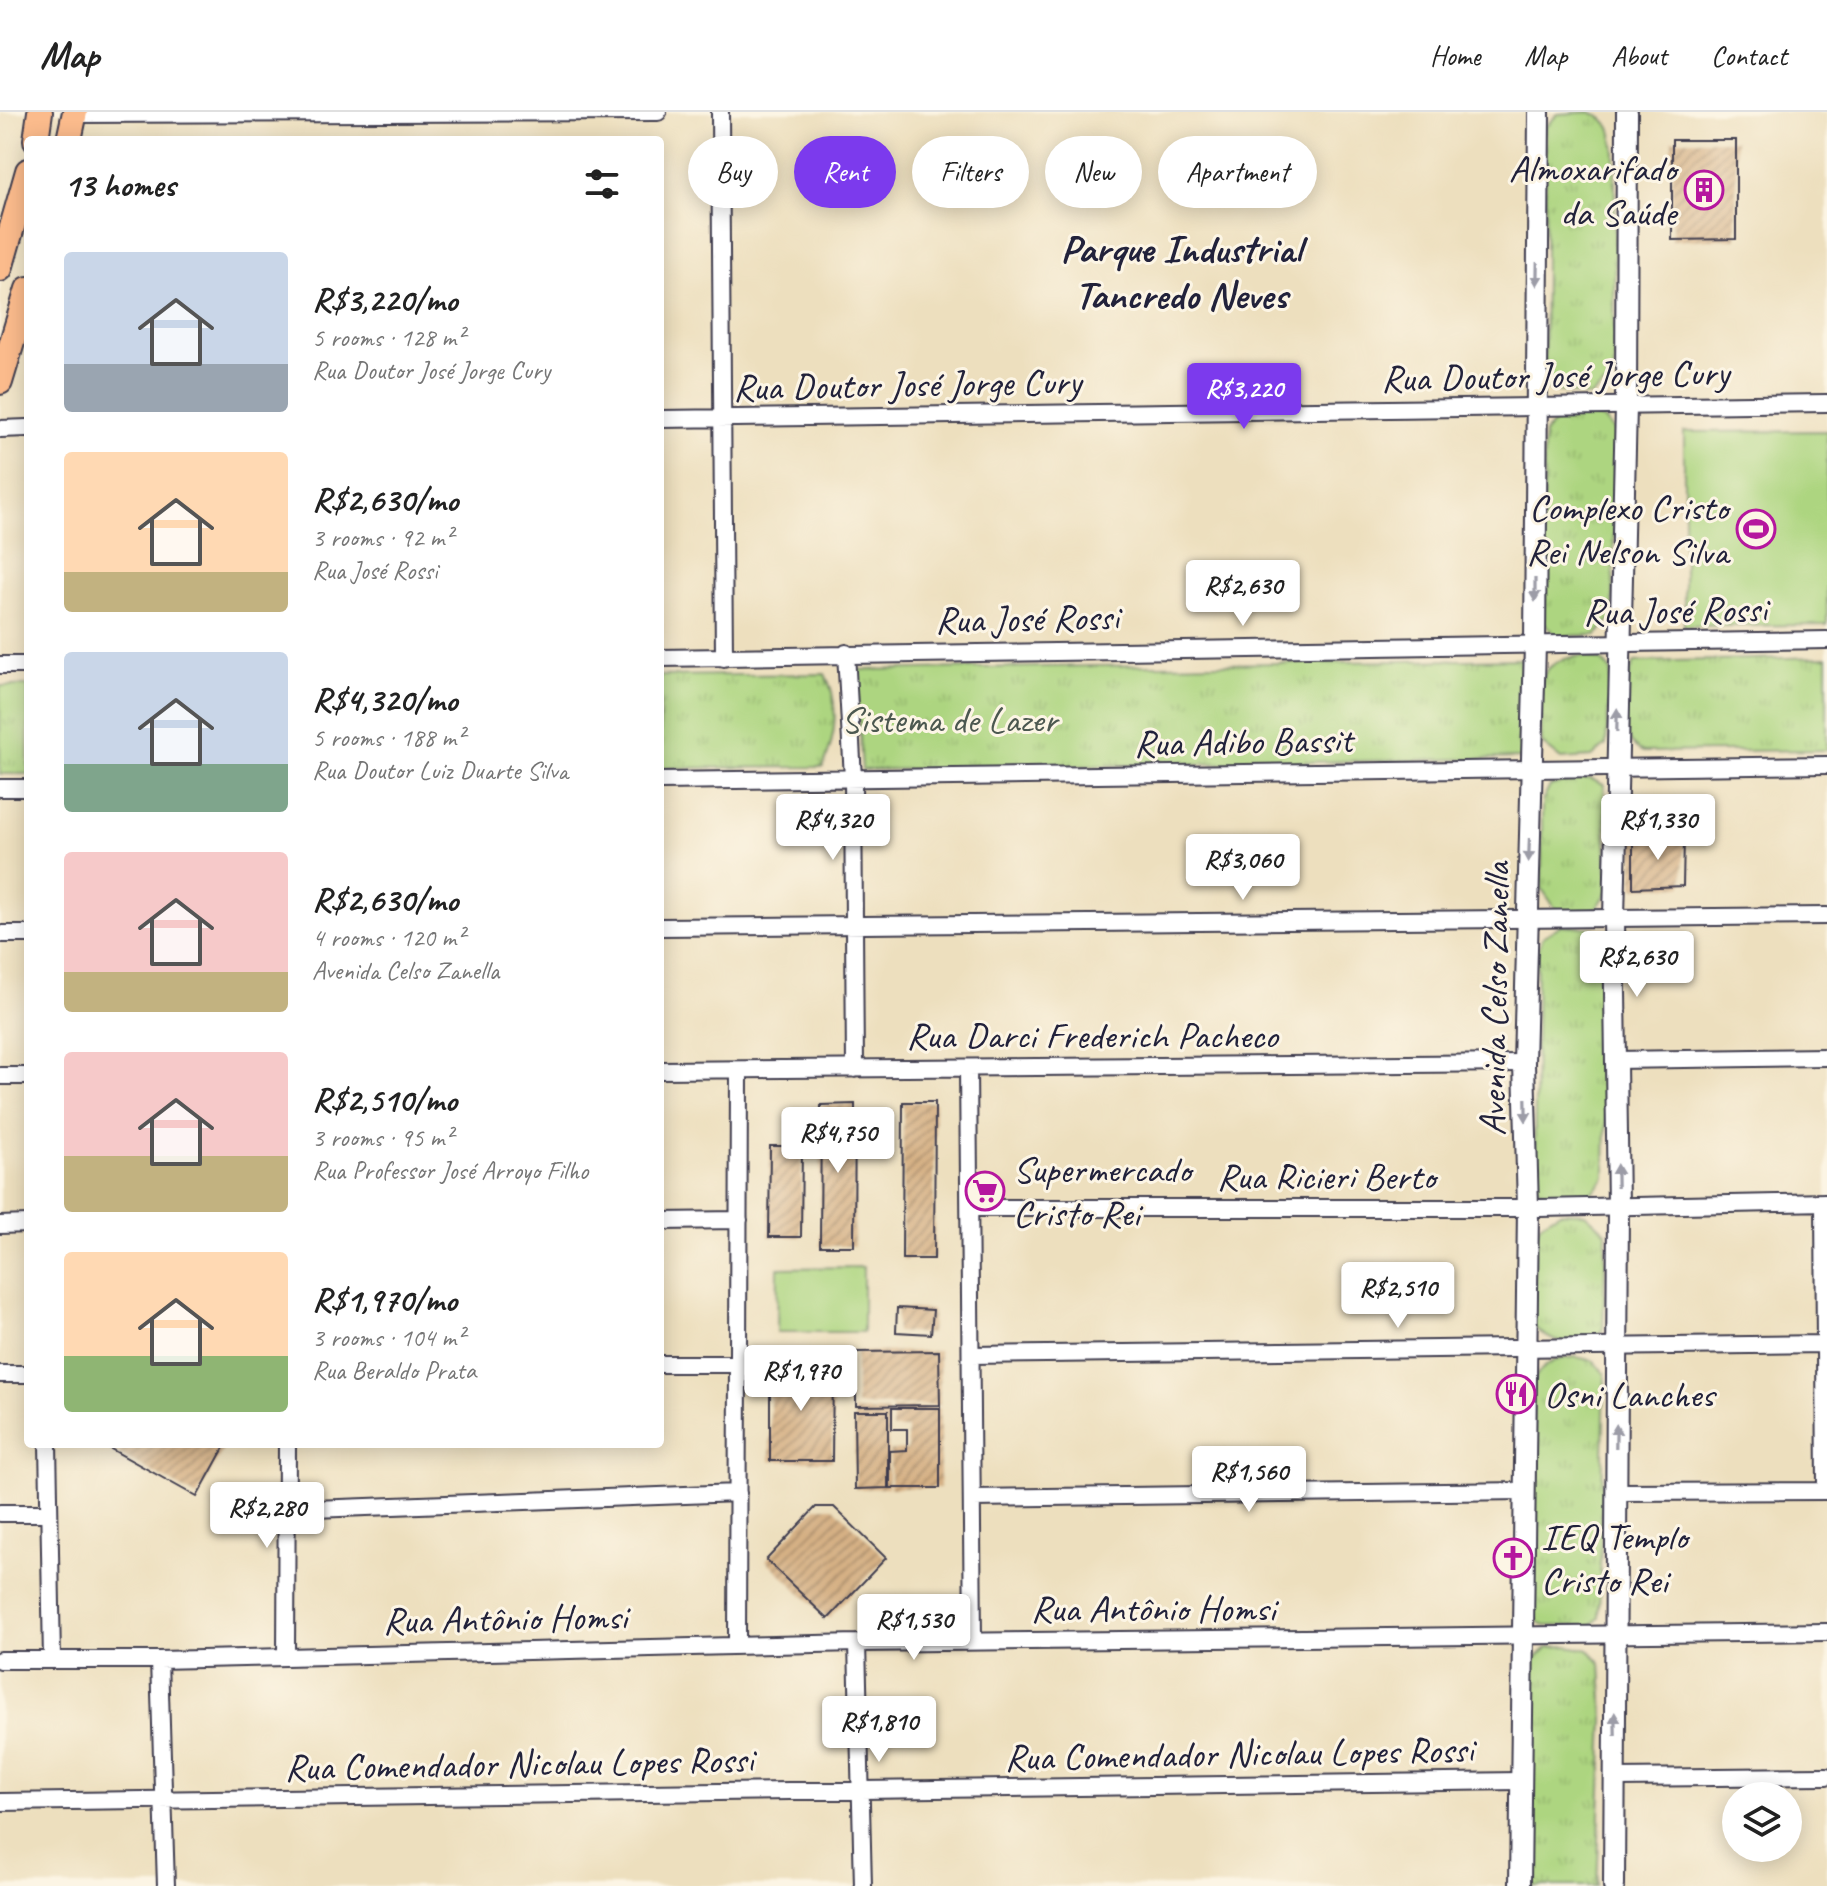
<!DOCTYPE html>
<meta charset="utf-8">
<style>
body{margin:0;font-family:Caveat,sans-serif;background:#f2f2f2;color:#222;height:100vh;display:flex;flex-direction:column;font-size:30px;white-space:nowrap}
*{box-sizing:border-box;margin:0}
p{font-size:26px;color:#767676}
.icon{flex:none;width:44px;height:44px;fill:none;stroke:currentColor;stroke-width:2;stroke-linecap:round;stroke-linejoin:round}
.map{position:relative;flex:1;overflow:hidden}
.side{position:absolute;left:24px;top:24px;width:640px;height:1312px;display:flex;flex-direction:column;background:#fff;border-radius:8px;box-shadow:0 4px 20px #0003}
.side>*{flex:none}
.guide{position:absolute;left:688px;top:24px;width:760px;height:72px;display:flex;gap:16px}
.fabs{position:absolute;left:1722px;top:1670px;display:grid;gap:16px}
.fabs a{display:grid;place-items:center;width:80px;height:80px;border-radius:50%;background:#fff;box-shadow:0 4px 20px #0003;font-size:40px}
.price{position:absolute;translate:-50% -68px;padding:0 18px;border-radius:8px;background:#fff;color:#222;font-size:26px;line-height:52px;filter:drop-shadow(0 2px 4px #0008)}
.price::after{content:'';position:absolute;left:50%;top:48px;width:24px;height:18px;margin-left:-12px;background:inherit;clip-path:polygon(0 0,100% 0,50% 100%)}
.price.selected{background:#7c3aed;color:#fff}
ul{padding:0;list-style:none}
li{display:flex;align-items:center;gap:24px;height:200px;padding:0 40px}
li span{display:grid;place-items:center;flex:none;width:224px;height:160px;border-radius:8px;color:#555}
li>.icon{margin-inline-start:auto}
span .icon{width:96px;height:96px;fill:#fffc;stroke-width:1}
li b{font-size:34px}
h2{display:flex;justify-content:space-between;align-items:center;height:96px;padding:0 40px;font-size:34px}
.pill{padding:0 28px;border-radius:36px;background:#fff;box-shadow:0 4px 20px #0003;font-size:28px;line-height:72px}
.pill.selected{background:#7c3aed;color:#fff}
header{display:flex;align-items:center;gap:48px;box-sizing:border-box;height:112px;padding:0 40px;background:#fff;border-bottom:2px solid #e0e0e0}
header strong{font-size:38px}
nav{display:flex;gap:44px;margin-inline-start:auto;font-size:28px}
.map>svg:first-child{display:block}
.grass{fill:url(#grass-tufts);stroke:#687c5e;stroke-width:2}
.garden{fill:#add580;stroke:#687c5e;stroke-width:2}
.building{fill:url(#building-hatch)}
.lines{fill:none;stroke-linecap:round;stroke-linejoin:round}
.minor-casing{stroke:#403e4f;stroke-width:20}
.tertiary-casing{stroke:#403e4f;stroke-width:24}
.primary-casing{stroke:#403e4f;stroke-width:28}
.minor{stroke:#fff;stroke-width:16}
.tertiary{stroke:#fff;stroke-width:20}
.primary{stroke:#fbbb8c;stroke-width:24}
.oneway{fill:#9c9ca7}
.labels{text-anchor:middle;stroke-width:6;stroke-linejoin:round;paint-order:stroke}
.poi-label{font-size:38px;fill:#22223b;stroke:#fcf5e5;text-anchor:start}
.street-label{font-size:38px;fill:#22223b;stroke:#fcf5e5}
.park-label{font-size:38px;fill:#4c5850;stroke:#fcf5e5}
.neighbourhood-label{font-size:40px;font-weight:bold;fill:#22223b;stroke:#fcf5e5}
</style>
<header>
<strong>Map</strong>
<nav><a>Home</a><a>Map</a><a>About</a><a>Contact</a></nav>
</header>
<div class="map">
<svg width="1827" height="1774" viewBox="0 0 1827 1774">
<defs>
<pattern id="grass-tufts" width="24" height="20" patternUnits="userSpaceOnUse" patternTransform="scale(2)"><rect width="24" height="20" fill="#add580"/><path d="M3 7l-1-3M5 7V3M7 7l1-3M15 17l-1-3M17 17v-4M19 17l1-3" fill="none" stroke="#95b770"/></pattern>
<pattern id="building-hatch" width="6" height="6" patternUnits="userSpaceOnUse" patternTransform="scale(2)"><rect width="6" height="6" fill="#d5b084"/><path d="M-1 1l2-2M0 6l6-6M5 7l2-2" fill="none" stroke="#ac8f6d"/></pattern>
</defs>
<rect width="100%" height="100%" fill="#fcf5e5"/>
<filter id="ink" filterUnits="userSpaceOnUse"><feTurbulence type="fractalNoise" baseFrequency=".0125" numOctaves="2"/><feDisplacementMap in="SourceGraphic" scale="16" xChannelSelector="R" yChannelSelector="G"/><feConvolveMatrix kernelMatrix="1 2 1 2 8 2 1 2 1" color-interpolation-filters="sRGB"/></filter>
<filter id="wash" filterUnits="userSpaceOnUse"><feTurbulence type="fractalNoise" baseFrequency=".006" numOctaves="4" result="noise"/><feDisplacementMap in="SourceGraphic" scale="32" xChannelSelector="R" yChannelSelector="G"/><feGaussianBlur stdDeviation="1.8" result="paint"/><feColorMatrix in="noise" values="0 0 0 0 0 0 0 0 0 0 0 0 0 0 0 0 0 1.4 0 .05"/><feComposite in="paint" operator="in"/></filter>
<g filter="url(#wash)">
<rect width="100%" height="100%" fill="#eddfbe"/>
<path class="grass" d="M1590 0C1612 8 1613 21 1615 41L1614 266 1590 285 1544 277 1546 14 1558 2Z
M1588 303 1604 308 1615 320 1613 504 1597 523 1556 524 1543 510 1544 322 1559 305Z
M1584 544 1602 549 1611 559 1606 633 1592 645 1561 647 1542 632C1540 588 1526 547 1584 544Z
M1827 545V638L1643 640C1614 627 1623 574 1635 550Z
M1526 547V646L862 658 856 558Z
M825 562C840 591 836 625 823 655L660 656V564Z
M0 574H28V662H0Z
M1579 666 1591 667 1604 673 1608 779 1597 796 1581 801 1556 797 1542 777V690L1550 674Z
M1561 813 1593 816 1609 831 1605 1065C1589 1093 1557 1092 1534 1073L1537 841 1543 825Z
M1560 1100 1585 1101 1606 1120 1603 1217C1582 1240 1555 1234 1534 1215V1128L1540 1112Z
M1576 1245 1594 1249 1605 1262 1599 1506 1590 1514H1545L1536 1508 1532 1496 1533 1270C1544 1250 1554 1247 1576 1245Z
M1568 1534 1589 1538 1601 1551 1604 1607 1597 1774H1529L1533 1549 1548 1535Z"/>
<path class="garden" d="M1827 319V513L1684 514V320Z
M863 1155V1220H777L778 1156Z"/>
<g id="blocks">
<path class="building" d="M1672 28H1736V127L1672 128Z
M1633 725H1684L1683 774 1633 776Z
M903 990H935L934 1147H902Z
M855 992 854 1134H820L821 993Z
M770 1034H802L801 1125H769Z
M897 1196 933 1198 931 1222 896 1220Z
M939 1239 940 1293 856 1294V1240Z
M770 1253H833L832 1349H770Z
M892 1296H940V1376H890V1339L907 1338V1317H892Z
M854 1299H888V1376L855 1377Z
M102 1332H226L197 1385Z
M816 1395H834L886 1446 828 1507 766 1448Z"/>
</g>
</g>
<g filter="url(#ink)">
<use href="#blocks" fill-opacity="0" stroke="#403e4f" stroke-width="2"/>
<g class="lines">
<g class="minor-casing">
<path id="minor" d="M720 0 724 546
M75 2 658 0
M660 307 1827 291
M0 317 28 316
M846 541 853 666 855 957
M660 546 1827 528
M0 553H28
M660 669 1827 653
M0 676H28
M660 815 1827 804
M0 822H28
M1615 948 1827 945
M968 956 973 1529
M660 958 1524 951
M0 964H28
M1824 1090 1826 1379
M970 1096H1540L1827 1090
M660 1109 739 1108
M0 1113 28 1112
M971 1243 1825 1232
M660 1252H738
M0 1262H28
M48 1332 52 1547
M1615 1380 1827 1379
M972 1386 1525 1379
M287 1398 738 1381
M0 1401H49
M857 1531 863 1774
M737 1533 739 958
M286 1544 287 1332
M0 1548H159L857 1531 1827 1520
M159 1548 166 1774
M1616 1666 1827 1664
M0 1690 1520 1669"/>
</g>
<g class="tertiary-casing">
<path id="tertiary" d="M1520 1774 1528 1096 1524 951 1535 532 1539 0
M1614 1774 1618 1095 1614 806 1626 294 1627 0"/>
</g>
<g class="primary-casing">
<path id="primary" d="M36 28 40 0
M69 28 75 0
M0 157 28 59
M0 270 28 177"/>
</g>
<use href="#minor" class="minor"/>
<use href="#tertiary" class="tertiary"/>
<use href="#primary" class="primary"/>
</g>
<defs><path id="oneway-solid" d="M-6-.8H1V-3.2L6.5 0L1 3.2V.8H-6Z" transform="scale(2)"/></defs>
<g class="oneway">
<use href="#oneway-solid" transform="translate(1537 162) rotate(91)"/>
<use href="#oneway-solid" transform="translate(1535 478) rotate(90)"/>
<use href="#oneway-solid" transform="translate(1617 608) rotate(-89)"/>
<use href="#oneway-solid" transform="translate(1529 738) rotate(92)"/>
<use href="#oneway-solid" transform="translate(1526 998) rotate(89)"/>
<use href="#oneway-solid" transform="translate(1617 1064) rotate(-91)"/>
<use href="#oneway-solid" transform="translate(1616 1324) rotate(-89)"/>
<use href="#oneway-solid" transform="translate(1615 1612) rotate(-91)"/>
</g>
</g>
<defs>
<g id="building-ring" transform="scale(2)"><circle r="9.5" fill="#fcf5e5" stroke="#b5179e" stroke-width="1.5"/><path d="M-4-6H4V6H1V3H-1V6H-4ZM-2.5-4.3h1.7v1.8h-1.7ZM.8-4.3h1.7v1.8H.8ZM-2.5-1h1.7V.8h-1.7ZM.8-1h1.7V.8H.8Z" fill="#b5179e"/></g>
<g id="stadium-ring" transform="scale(2)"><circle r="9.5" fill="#fcf5e5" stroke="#b5179e" stroke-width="1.5"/><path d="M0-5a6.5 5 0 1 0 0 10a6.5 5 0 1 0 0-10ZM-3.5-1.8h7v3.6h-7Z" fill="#b5179e"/></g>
<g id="supermarket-ring" transform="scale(2)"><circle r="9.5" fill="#fcf5e5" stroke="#b5179e" stroke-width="1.5"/><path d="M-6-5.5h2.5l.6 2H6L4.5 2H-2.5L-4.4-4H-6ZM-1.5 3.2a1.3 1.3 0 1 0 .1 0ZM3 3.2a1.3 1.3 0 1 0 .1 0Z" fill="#b5179e"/></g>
<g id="restaurant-ring" transform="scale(2)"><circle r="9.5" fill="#fcf5e5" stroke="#b5179e" stroke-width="1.5"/><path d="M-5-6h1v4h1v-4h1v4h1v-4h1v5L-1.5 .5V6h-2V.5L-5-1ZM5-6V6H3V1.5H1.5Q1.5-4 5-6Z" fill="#b5179e"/></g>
<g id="church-ring" transform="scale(2)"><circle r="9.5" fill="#fcf5e5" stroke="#b5179e" stroke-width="1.5"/><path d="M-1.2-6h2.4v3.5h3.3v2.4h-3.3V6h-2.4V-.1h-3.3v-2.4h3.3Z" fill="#b5179e"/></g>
</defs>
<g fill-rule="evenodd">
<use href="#building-ring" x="1704" y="78"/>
<use href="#stadium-ring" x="1756" y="417"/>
<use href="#supermarket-ring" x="985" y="1079"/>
<use href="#restaurant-ring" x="1516" y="1282"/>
<use href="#church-ring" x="1513" y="1446"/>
</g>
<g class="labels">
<g class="poi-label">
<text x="1676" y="69" text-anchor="end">Almoxarifado<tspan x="1676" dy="44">da Saúde</tspan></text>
<text x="1728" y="408" text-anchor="end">Complexo Cristo<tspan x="1728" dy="44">Rei Nelson Silva</tspan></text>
<text x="1013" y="1070">Supermercado<tspan x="1013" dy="44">Cristo Rei</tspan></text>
<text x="1544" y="1295">Osni Lanches</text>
<text x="1541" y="1437">IEQ Templo<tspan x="1541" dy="44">Cristo Rei</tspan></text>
</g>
<g class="street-label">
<text transform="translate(1555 263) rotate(-1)" y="13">Rua Doutor José Jorge Cury</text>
<text transform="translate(907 272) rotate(-1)" y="13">Rua Doutor José Jorge Cury</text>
<text transform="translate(1675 498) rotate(-1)" y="13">Rua José Rossi</text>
<text transform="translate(1027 506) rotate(-1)" y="13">Rua José Rossi</text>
<text transform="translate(1243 629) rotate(-1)" y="13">Rua Adibo Bassit</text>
<text transform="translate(1494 887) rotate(-89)" y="13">Avenida Celso Zanella</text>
<text x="1092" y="936">Rua Darci Frederich Pacheco</text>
<text x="1326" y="1077">Rua Ricieri Berto</text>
<text x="1153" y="1509">Rua Antônio Homsi</text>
<text transform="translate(505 1506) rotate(-1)" y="13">Rua Antônio Homsi</text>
<text transform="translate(1239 1641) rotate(-1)" y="13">Rua Comendador Nicolau Lopes Rossi</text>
<text transform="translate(519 1651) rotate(-1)" y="13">Rua Comendador Nicolau Lopes Rossi</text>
</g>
<g class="park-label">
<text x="949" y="620">Sistema de Lazer</text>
</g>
<g class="neighbourhood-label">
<text x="1181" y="150">Parque Industrial<tspan x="1181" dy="46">Tancredo Neves</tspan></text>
</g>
</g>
</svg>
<div class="fabs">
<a><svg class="icon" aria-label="layers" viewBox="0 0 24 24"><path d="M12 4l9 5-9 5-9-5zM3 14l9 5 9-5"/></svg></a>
</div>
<b class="price selected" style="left:1244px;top:319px">R$3,220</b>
<b class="price" style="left:1243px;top:516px">R$2,630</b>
<b class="price" style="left:833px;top:750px">R$4,320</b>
<b class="price" style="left:1658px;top:750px">R$1,330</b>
<b class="price" style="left:1243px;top:790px">R$3,060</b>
<b class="price" style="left:1637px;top:887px">R$2,630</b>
<b class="price" style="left:838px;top:1063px">R$4,750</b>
<b class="price" style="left:1398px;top:1218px">R$2,510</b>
<b class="price" style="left:801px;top:1301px">R$1,970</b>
<b class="price" style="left:1249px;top:1402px">R$1,560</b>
<b class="price" style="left:267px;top:1438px">R$2,280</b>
<b class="price" style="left:914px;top:1550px">R$1,530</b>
<b class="price" style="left:879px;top:1652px">R$1,810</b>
<div class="guide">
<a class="pill">Buy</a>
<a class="pill selected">Rent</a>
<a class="pill">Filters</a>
<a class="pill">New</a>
<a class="pill">Apartment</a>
</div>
<section class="side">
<h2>13 homes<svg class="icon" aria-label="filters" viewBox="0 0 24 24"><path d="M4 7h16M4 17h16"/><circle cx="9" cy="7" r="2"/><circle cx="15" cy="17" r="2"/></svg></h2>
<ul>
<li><span style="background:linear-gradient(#c9d6e8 70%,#9aa5b1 0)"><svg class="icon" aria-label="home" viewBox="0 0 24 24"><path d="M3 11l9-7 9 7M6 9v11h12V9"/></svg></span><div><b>R$3,220/mo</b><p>5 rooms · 128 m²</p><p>Rua Doutor José Jorge Cury</p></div></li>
<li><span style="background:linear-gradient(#ffd9b3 75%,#c2b280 0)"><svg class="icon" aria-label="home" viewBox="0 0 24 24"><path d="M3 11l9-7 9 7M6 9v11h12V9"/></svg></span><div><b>R$2,630/mo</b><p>3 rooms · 92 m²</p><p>Rua José Rossi</p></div></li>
<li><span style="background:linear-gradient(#c9d6e8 70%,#7fa58c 0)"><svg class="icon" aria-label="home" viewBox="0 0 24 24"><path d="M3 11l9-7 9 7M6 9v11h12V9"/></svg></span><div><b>R$4,320/mo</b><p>5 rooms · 188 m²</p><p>Rua Doutor Luiz Duarte Silva</p></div></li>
<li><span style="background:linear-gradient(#f6c9c9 75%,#c2b280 0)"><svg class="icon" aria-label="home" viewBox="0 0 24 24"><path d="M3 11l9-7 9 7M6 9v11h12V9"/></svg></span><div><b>R$2,630/mo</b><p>4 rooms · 120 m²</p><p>Avenida Celso Zanella</p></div></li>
<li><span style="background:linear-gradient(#f6c9c9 65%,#c2b280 0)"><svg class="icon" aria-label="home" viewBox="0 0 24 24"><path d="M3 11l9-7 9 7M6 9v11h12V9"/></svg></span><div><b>R$2,510/mo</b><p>3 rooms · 95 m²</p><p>Rua Professor José Arroyo Filho</p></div></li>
<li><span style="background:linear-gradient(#ffd9b3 65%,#8fb573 0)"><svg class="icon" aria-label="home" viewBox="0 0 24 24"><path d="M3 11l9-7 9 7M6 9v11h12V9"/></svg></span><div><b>R$1,970/mo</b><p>3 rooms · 104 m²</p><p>Rua Beraldo Prata</p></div></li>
</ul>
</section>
</div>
